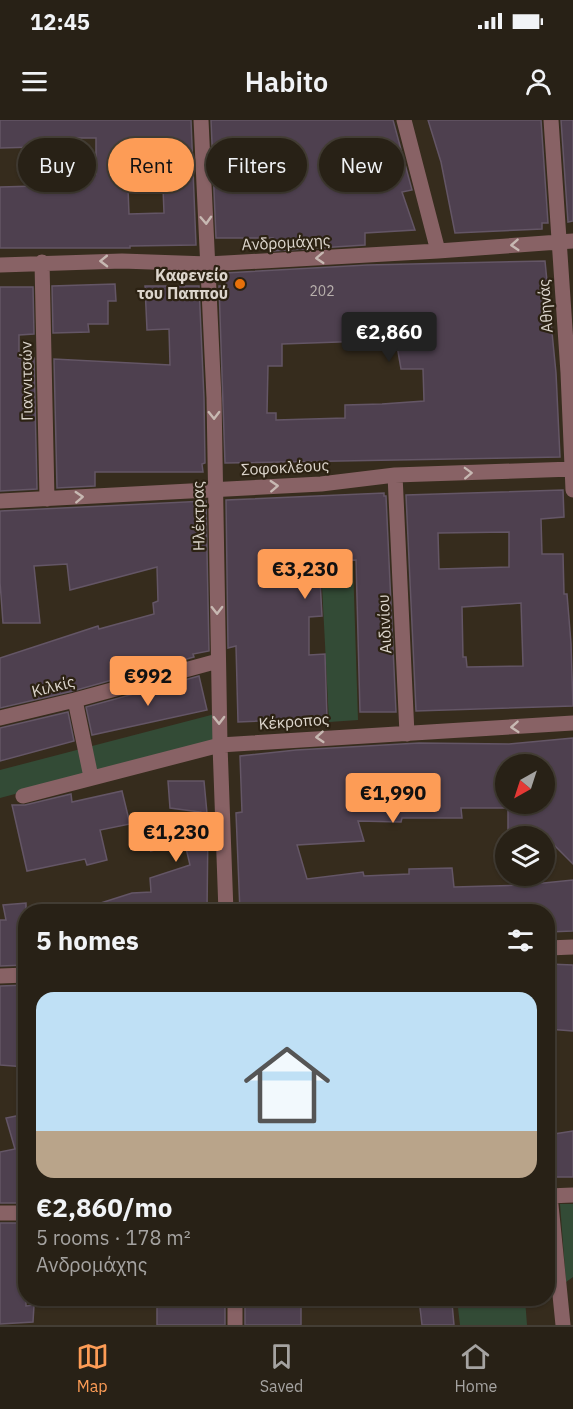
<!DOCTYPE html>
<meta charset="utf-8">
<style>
body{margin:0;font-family:"IBM Plex Sans",sans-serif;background:#30291f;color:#f1f3f6;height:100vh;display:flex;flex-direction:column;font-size:22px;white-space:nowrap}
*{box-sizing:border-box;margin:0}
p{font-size:20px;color:#a5a3a1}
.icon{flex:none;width:33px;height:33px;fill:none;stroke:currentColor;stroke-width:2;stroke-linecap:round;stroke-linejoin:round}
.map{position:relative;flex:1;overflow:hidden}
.side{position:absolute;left:18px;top:784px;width:537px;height:402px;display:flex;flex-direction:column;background:#282116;border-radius:24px;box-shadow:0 2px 4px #0004,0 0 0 2px #443e35}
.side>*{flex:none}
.top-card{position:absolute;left:18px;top:18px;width:537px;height:54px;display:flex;gap:12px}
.needle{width:39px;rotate:219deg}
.fabs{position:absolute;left:495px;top:634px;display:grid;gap:12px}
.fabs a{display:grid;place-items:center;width:60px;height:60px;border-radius:50%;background:#282116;box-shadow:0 2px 4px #0004,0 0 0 2px #443e35;font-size:30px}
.price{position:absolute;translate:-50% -51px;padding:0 14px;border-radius:6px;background:#fd9c56;color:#111;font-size:20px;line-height:39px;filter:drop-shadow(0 2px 3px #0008)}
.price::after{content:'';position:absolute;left:50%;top:36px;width:18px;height:14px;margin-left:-9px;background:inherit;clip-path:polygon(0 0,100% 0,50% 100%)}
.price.active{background:#222;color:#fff}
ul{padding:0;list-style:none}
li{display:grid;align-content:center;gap:12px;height:318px;padding:0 18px}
li span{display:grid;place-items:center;height:186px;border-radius:18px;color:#555}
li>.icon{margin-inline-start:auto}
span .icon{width:108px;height:108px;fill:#fffc;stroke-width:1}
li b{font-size:26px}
h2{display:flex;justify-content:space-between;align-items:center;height:72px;padding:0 18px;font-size:26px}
.pill{padding:0 21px;border-radius:27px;background:#282116;box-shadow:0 2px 4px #0004,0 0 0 2px #443e35;font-size:21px;line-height:54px}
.pill.active{background:#fd9c56;color:#111}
.status{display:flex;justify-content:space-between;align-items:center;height:42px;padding:0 30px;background:#282116;direction:ltr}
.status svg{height:16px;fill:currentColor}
header{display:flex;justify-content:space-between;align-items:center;height:78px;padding:0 18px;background:#282116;font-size:27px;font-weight:600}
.menu{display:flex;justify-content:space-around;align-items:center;height:84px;border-top:2px solid #443e35;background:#282116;font-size:16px;color:#a5a3a1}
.menu a{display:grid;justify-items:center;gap:3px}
.menu .active{color:#fd9c56}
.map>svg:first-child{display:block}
.green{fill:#334b36}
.building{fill:#4e404f;stroke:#645666;stroke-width:1.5;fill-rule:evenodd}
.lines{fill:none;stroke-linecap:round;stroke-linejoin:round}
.minor{stroke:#886265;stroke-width:15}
.oneway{stroke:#c7b8b2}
.food-dot{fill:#e8710a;stroke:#2c2213;stroke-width:2}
.labels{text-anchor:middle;stroke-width:4.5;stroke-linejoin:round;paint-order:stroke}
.number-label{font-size:14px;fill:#b8b0ad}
.street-label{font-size:16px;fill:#dcd5cc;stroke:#2c2213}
.poi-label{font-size:16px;font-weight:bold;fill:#dcd5cc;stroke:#2c2213;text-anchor:end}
</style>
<div class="status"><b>12:45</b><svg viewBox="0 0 49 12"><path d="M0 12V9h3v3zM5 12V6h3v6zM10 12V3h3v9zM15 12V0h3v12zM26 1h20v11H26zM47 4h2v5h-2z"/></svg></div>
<header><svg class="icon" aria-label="menu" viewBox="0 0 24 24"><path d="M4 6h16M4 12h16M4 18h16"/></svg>Habito<svg class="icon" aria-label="person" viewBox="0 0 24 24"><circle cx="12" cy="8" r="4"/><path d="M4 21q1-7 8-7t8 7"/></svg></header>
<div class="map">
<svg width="573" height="1205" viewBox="0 0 573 1205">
<rect width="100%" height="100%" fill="#362c1d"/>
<path class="green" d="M353 444 358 600 329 602 321 446Z
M215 594 217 620 0 678V650Z
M560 1084H573V1157L566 1162Z
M457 1179H525L527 1205H460Z"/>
<path class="building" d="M0 0H191L196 125 130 126V128H0V67L36 66V27L0 28ZM60 18H96V54H60ZM127 43H162L164 93 129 94Z
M211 0H393L412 70 402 72 415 110 365 113V125L273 131V118H216Z
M428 0H541L548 103H542V109L455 113 441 42Z
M561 0H573V101L568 102Z
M545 141 556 253 560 337 225 343 219 166H226L225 153 367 145ZM396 220 401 249H423L424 281 382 284 345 285V298L276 300V293H267L268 246H282V224Z
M115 164 116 181H108V204H88L89 212 53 213 52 166Z
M145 166H199L204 278 205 343 202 344 203 352H95V366L57 368 54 239 170 245 169 209 147 210Z
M0 167H33L34 214 19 215V238H34L37 369 0 371Z
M563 370 564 397 541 399 542 434H563L564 474H567L571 523 573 586 416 591 406 375ZM509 412V447L439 449 438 413ZM521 483 523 546 467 547 466 537H463L462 487Z
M384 373V376H386L396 592H360L356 440 319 441 322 496 309 497V535L325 534 327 598 238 602 236 526 228 528 226 380Z
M206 381 209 531 193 534 194 537 73 571 0 588V538L98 506 99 509 154 494 153 483 158 481 157 447 70 470 67 444 34 446 40 503H3L0 462V391Z
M199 556 207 590 92 615 86 587Z
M68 592 74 621 0 641V608Z
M573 618V744L536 707 508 711V684H544V645H506V688H461L462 698H402L401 702 358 701 364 721 297 725 307 759 363 752 364 756 409 754V749L452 748 454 767 524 765 573 760V811L548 812V792H240L236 693 242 692 240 636 296 630 419 623 509 624Z
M168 661H204L208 704 207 792H86L85 788 132 773 151 772 150 758 190 745 185 724 150 731 200 692 170 688Z
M122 671 130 704 100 710 107 740 87 745 85 739 27 751 12 685H25L71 674 72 682Z
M26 783V845L0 846V800H6L3 785Z
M548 844 573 845V911L548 909Z
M26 865V947L0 945V866Z
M26 994V1083H0V1032L15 1029 6 998Z
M573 1011V1057H548V1015Z
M0 1103H26V1186L34 1185 33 1202 0 1204Z
M177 1179H225V1205H157V1184H177Z
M245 1179H301V1205H245Z
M419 1179H442L443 1184 452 1183 454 1205H422Z"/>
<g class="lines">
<path class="minor" d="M201 0 214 278 220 625 226 792
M404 0 438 131
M551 0 568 253 573 370
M42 142 47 379
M0 145 122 141 208 144 438 131 573 121
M395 355 407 614
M0 381 321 364 395 355 573 349
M75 580 91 657
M0 598 75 580 218 541
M23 676 220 625 573 603
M548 828 573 827
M0 856 26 855
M550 1075 563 1205
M548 1076 573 1075
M0 1093H26
M235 1179V1205"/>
</g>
<defs><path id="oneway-chevron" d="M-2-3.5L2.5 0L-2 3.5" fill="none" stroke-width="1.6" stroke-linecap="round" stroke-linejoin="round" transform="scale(1.5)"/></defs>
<g class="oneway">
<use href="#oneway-chevron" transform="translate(206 100) rotate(87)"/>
<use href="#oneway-chevron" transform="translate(515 125) rotate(176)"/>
<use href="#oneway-chevron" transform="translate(320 138) rotate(177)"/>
<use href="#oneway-chevron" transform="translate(104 141) rotate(179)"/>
<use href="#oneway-chevron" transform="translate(214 295) rotate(89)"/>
<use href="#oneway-chevron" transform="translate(468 353) rotate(-2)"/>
<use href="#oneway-chevron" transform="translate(274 366) rotate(-3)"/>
<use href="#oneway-chevron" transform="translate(79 377) rotate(-3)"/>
<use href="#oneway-chevron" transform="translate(217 490) rotate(89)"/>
<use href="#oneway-chevron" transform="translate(219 600) rotate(89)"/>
<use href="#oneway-chevron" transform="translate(515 607) rotate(176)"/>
<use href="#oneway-chevron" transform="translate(320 617) rotate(176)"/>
</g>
<circle class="food-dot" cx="240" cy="164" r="6"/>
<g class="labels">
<g class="number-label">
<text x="322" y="176">202</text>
</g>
<g class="street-label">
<text transform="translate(286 122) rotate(-3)" y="6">Ανδρομάχης</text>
<text transform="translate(545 186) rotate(-94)" y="6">Αθηνάς</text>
<text transform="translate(26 261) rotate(-91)" y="6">Γιαννιτσών</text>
<text transform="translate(285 347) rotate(-3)" y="6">Σοφοκλέους</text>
<text transform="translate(198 396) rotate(-91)" y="6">Ηλέκτρας</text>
<text transform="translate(384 504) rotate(-93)" y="6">Αιδινίου</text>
<text transform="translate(53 566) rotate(-14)" y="6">Κιλκίς</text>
<text transform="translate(294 601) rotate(-4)" y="6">Κέκροπος</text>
</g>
<g class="poi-label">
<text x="228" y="161">Καφενείο<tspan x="228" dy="18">του Παππού</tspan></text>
</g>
</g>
</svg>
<div class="fabs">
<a><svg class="needle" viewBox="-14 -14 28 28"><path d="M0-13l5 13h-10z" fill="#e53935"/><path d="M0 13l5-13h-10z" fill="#a5a3a1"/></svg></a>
<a><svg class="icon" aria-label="layers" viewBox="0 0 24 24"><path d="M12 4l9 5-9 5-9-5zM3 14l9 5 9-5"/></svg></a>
</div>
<b class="price active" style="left:389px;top:243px">€2,860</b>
<b class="price" style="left:305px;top:480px">€3,230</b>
<b class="price" style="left:148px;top:587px">€992</b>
<b class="price" style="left:393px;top:704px">€1,990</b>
<b class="price" style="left:176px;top:743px">€1,230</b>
<div class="top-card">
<a class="pill">Buy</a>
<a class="pill active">Rent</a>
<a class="pill">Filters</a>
<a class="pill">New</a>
</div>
<section class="side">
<h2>5 homes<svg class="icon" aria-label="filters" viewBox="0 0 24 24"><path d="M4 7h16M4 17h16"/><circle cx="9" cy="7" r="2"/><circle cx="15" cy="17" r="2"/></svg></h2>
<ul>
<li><span style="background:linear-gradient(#bfe0f5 75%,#b9a48a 0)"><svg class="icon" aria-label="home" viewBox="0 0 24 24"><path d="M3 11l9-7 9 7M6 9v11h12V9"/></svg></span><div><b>€2,860/mo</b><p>5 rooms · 178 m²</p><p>Ανδρομάχης</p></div></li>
</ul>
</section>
</div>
<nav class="menu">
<a class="active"><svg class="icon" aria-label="map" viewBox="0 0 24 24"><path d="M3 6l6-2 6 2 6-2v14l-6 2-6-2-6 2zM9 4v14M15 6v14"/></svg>Map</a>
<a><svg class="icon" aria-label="saved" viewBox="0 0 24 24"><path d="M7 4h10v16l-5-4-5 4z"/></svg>Saved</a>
<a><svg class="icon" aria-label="home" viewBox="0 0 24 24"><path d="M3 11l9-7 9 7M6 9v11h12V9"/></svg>Home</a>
</nav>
